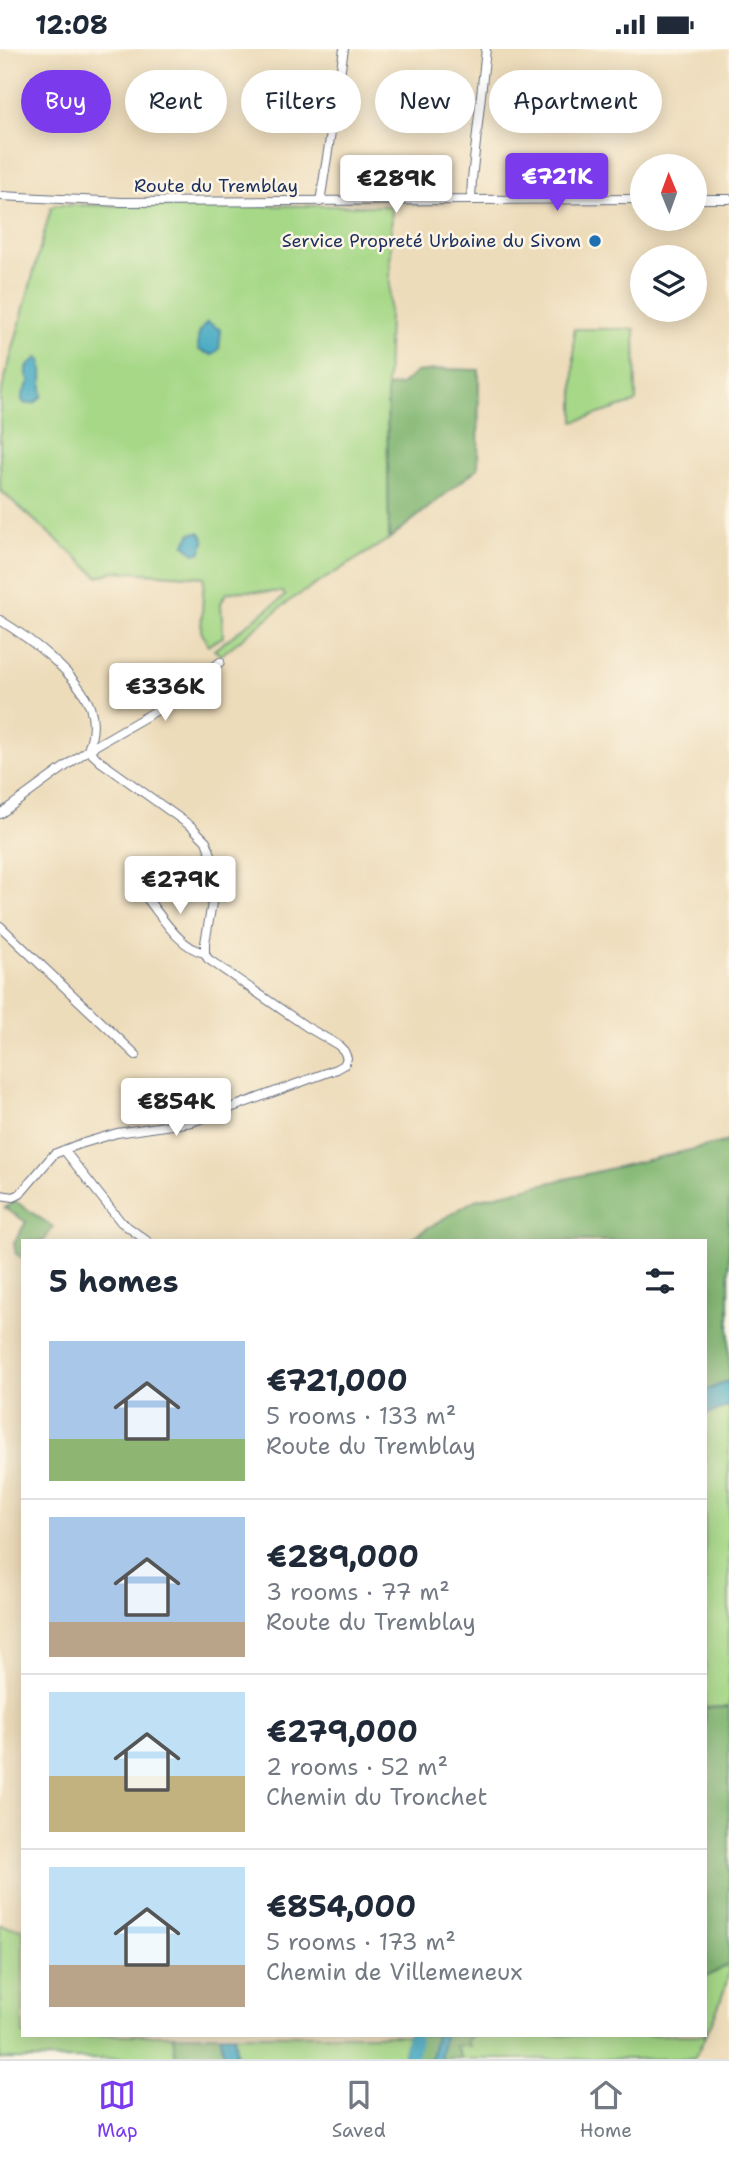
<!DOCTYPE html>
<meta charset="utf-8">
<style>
body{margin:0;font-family:"Shantell Sans",sans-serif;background:#f6f6f7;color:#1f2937;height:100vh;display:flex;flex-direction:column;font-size:26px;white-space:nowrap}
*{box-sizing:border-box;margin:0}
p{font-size:23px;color:#747a83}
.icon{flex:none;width:38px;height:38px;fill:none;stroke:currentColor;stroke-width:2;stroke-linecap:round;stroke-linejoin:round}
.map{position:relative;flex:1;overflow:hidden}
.drawer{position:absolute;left:21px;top:1190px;width:686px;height:798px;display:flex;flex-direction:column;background:#fff;border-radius:0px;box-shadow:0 4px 18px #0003}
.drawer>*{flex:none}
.banner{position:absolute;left:21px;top:21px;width:688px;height:63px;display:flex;gap:14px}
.needle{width:46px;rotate:359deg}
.fabs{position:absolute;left:630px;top:105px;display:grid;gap:14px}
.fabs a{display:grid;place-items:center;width:77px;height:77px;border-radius:50%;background:#fff;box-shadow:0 4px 18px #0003;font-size:35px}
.price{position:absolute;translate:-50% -60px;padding:0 16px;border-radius:7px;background:#fff;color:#222;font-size:23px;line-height:46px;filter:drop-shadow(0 2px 4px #0008)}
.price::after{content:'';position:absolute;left:50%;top:42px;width:21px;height:16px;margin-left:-10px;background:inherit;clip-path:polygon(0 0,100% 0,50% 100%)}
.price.selected{background:#7c3aed;color:#fff}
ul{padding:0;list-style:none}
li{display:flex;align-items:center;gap:21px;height:175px;padding:0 28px}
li+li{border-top:2px solid #e0e1e3}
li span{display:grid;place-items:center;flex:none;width:196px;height:140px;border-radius:0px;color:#555}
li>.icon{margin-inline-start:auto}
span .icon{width:84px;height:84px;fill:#fffc;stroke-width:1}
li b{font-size:30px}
h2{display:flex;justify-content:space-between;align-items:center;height:84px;padding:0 28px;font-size:30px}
.pill{padding:0 24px;border-radius:32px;background:#fff;box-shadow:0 4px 18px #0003;font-size:24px;line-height:63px}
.pill.selected{background:#7c3aed;color:#fff}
.status{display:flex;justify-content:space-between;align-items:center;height:49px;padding:0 35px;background:#fff;direction:ltr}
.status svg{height:19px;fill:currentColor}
.tabs{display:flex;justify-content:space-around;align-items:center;height:98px;border-top:2px solid #e0e1e3;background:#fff;font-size:19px;color:#747a83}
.tabs a{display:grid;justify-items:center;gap:4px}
.tabs .selected{color:#7c3aed}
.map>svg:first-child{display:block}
.green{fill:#a6d887;stroke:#608472;stroke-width:2}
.forest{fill:#84b874;stroke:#507469;stroke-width:2}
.water{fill:#42a9c2;stroke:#2e6c90;stroke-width:2}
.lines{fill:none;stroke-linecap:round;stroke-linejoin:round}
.river{stroke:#42a9c2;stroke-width:14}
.street-casing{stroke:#646c7e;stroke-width:10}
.street{stroke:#fff;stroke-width:8}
.poi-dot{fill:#1f6fb2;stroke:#fcf5e5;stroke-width:2.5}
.labels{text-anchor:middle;stroke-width:5;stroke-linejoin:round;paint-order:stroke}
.street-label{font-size:18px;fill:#1b2f5e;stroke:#fcf5e5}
.poi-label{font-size:18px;fill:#1b2f5e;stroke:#fcf5e5;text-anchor:end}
</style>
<div class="status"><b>12:08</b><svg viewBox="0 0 49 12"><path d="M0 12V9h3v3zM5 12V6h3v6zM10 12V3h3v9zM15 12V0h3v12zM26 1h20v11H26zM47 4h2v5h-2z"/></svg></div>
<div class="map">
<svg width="729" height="2010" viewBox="0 0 729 2010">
<rect width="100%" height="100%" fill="#fcf5e5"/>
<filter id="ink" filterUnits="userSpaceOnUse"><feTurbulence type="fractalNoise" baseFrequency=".0143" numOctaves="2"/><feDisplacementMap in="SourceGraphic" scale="14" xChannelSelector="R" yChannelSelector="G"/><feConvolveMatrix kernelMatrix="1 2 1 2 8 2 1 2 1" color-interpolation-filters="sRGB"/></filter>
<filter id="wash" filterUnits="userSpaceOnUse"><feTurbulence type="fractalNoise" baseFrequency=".00686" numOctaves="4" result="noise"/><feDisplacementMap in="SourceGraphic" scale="28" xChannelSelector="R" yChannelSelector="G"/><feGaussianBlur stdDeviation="1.57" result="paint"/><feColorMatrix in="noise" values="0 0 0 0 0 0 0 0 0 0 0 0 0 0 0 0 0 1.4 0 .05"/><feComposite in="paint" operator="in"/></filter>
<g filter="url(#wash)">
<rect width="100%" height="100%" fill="#eddcba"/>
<path class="green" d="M55 156 392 157 387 338 389 490 289 552 221 606 214 601 285 547 283 543C264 544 244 539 226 544L221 554 223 588 208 596 201 582 204 528 113 522 99 528 0 441V348L51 159Z
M574 280H635L636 353 574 373Z
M729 1357V1658L705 1659V1366Z
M0 1876 23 1880V1986H173L176 2010H0Z
M729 1915C729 1941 706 1986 694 2010H459L461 2008 455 1997H469L467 1991 473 1986H705V1926H710Z
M234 1986H408L403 2010H237Z"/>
<path class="forest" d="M446 320 479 321 478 419 389 490 387 338 401 336 417 323Z
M729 1092V1332L705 1342V1192H406L475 1151Z
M15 1152 53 1178 44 1192H23V1209L16 1205 14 1194 26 1173 5 1159Z
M729 1658V1915L710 1926H705V1659Z
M173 1986H220L225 2010H176Z
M408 1986H436L431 2010H403Z
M444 1986H473L467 1991 470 1997H455L461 2009 440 2010Z"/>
<path class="water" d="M207 273 221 281 219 300 212 306 199 301C196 289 199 282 207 273Z
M37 309 41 311C44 324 41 334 42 347L35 354 26 355 22 352V347L30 331 27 327V318Z
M200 483C207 490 204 496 200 504H195L184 496 191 484Z
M729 1332V1357L705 1366V1342Z
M220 1986H234L237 2010H225Z
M436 1986H444L440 2010H431Z"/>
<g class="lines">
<path class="river" d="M410 2010 414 1986"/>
</g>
</g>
<g filter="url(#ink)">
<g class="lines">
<g class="street-casing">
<path id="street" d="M0 147 122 153 642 150
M695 150H729
M471 151 472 130 486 0
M320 153 344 0
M0 571C29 589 78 625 90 658 95 672 93 687 88 701
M0 765 88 701 180 648 220 613
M145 847C161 866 179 899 205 904
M0 877 136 1006
M64 1101 121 1173 147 1192
M0 1146 14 1148 20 1145 54 1105 77 1096 117 1084 192 1073 337 1020 344 1016 347 1009 344 1002 338 996 307 978 208 910 205 904V894L215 837 216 819 206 792 192 778 101 713 88 701"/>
</g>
<use href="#street" class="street"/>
</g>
</g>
<circle class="poi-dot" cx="595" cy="192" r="7"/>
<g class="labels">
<g class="street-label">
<text x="216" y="143">Route du Tremblay</text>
</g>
<g class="poi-label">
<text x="581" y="198">Service Propreté Urbaine du Sivom</text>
</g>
</g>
</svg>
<div class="fabs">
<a><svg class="needle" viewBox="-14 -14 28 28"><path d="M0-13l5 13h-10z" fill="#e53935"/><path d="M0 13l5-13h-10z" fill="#747a83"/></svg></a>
<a><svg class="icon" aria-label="layers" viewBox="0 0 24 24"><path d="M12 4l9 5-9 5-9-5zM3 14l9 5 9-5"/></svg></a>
</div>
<b class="price selected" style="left:557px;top:164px">€721K</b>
<b class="price" style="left:396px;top:166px">€289K</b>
<b class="price" style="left:165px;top:674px">€336K</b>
<b class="price" style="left:180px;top:867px">€279K</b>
<b class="price" style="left:176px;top:1089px">€854K</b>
<div class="banner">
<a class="pill selected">Buy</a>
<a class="pill">Rent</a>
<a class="pill">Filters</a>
<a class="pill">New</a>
<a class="pill">Apartment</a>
</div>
<section class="drawer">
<h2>5 homes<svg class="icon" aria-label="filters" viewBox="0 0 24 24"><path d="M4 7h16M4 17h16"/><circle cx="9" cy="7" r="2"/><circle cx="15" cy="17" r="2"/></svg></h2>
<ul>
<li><span style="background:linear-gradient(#a9c7e8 70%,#8fb573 0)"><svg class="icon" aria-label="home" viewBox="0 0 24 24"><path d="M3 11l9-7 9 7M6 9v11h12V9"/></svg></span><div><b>€721,000</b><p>5 rooms · 133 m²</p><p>Route du Tremblay</p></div></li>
<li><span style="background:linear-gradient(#a9c7e8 75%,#b9a48a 0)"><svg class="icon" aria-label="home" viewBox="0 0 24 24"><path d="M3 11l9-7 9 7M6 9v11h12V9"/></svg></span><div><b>€289,000</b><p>3 rooms · 77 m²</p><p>Route du Tremblay</p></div></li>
<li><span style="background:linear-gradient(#bfe0f5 60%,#c2b280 0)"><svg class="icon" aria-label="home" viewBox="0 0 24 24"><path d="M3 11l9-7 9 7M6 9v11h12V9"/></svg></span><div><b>€279,000</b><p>2 rooms · 52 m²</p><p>Chemin du Tronchet</p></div></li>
<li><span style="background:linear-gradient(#bfe0f5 70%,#b9a48a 0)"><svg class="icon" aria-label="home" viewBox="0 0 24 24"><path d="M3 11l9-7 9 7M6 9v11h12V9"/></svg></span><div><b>€854,000</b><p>5 rooms · 173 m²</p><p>Chemin de Villemeneux</p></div></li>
</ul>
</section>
</div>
<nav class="tabs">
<a class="selected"><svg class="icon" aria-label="map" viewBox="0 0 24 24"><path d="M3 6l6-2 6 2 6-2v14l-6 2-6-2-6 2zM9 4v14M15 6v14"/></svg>Map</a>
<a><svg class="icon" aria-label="saved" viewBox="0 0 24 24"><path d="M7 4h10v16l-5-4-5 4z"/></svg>Saved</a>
<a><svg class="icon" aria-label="home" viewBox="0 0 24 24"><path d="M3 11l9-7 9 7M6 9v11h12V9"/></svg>Home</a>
</nav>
